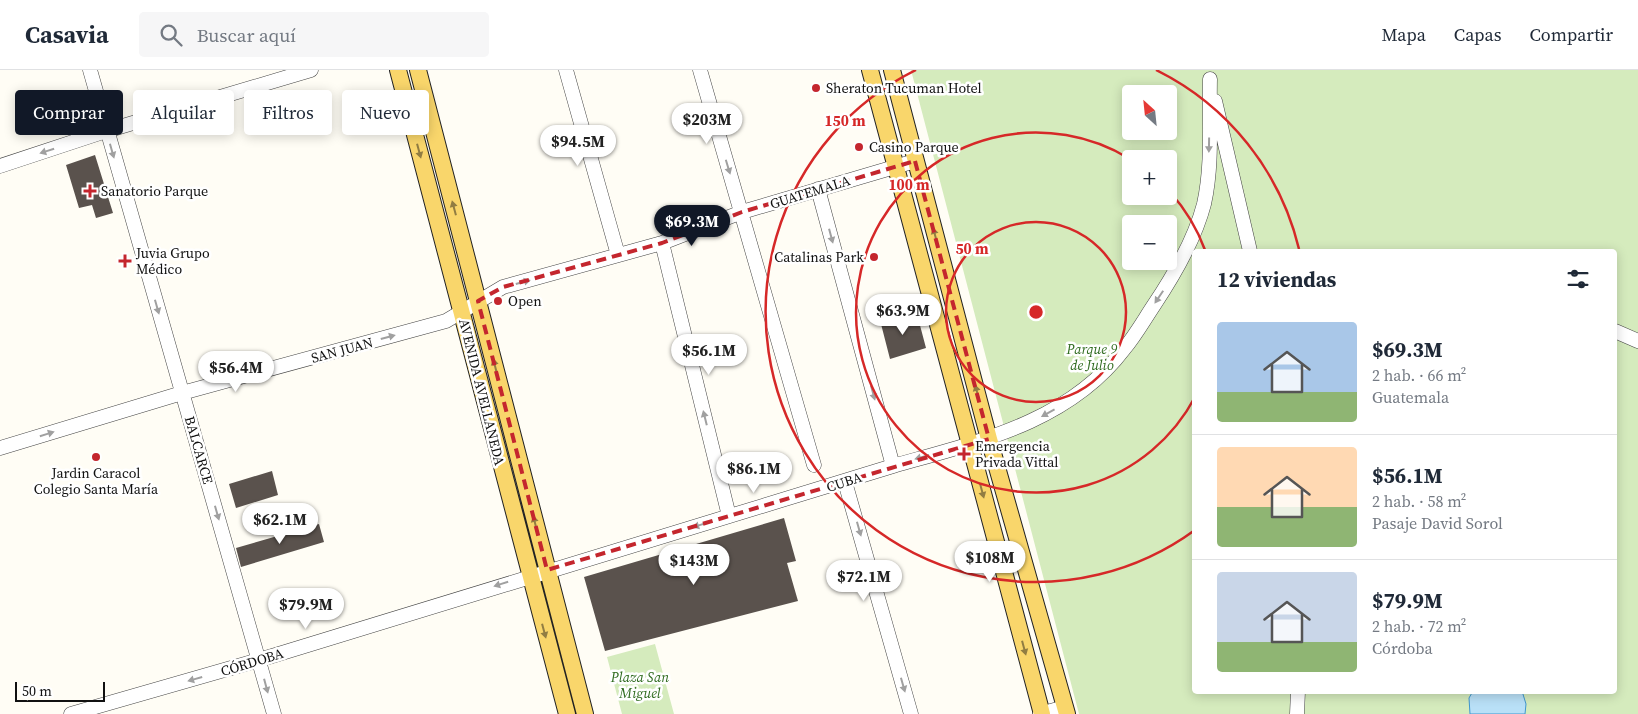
<!DOCTYPE html>
<html lang="es">
<meta charset="utf-8">
<style>
body{margin:0;font-family:"Source Serif 4",serif;background:#f6f6f7;color:#1f2937;height:100vh;display:flex;flex-direction:column;font-size:19px;white-space:nowrap}
*{box-sizing:border-box;margin:0}
p{font-size:16px;color:#747a83}
.icon{flex:none;width:28px;height:28px;fill:none;stroke:currentColor;stroke-width:2;stroke-linecap:round;stroke-linejoin:round}
.map{position:relative;flex:1;overflow:hidden}
.drawer{position:absolute;left:1192px;top:179px;width:425px;height:445px;display:flex;flex-direction:column;background:#fff;border-radius:5px;box-shadow:0 2px 12px #0003}
.drawer>*{flex:none}
.top-card{position:absolute;left:15px;top:20px;width:475px;height:45px;display:flex;gap:10px}
.needle{width:32px;rotate:333deg}
.tools{position:absolute;left:1122px;top:15px;display:grid;gap:10px}
.tools a{display:grid;place-items:center;width:55px;height:55px;border-radius:5px;background:#fff;box-shadow:0 2px 12px #0003;font-size:25px}
.scale{position:absolute;left:15px;bottom:12px;width:90px;box-sizing:border-box;padding-left:5px;border:2px solid #111;border-top:0;font-size:14px;line-height:18px;white-space:nowrap;color:#111;-webkit-text-stroke:4px #fff;paint-order:stroke}
.price{position:absolute;translate:-50% -42px;padding:0 11px;border-radius:18px;background:#fff;color:#222;font-size:16px;line-height:32px;filter:drop-shadow(0 1px 2px #0008)}
.price::after{content:'';position:absolute;left:50%;top:30px;width:15px;height:11px;margin-left:-8px;background:inherit;clip-path:polygon(0 0,100% 0,50% 100%)}
.price.active{background:#111827;color:#fff}
ul{padding:0;list-style:none}
li{display:flex;align-items:center;gap:15px;height:125px;padding:0 25px}
li+li{border-top:1px solid #e0e1e3}
li span{display:grid;place-items:center;flex:none;width:140px;height:100px;border-radius:5px;color:#555}
li>.icon{margin-inline-start:auto}
span .icon{width:60px;height:60px;fill:#fffc;stroke-width:1}
li b{font-size:21px}
h2{display:flex;justify-content:space-between;align-items:center;height:60px;padding:0 25px;font-size:21px}
.tag{padding:0 18px;border-radius:5px;background:#fff;box-shadow:0 2px 12px #0003;font-size:18px;line-height:45px}
.tag.active{background:#111827;color:#fff}
header{display:flex;align-items:center;gap:30px;box-sizing:border-box;height:70px;padding:0 25px;background:#fff;border-bottom:1px solid #e0e1e3}
header strong{font-size:24px}
nav{display:flex;gap:28px;margin-inline-start:auto;font-size:18px}
.search{width:350px;height:45px;background:#f6f6f7;display:flex;align-items:center;gap:12px;box-sizing:border-box;padding:0 18px;border-radius:5px;color:#747a83;font-size:19px}
.map>svg:first-child{display:block}
.green{fill:#d5ebbd;fill-rule:evenodd}
.water{fill:#b9e0f7;stroke:#3f96cf}
.building{fill:#5a524d}
.lines{fill:none;stroke-linecap:round;stroke-linejoin:round}
.minor-casing{stroke:#444;stroke-width:15}
.major-casing{stroke:#222;stroke-width:18}
.minor{stroke:#fff;stroke-width:14}
.major{stroke:#f9d66b;stroke-width:16}
.oneway{fill:#a0a0a0}
.oneway2{fill:#917d42}
.marked{fill:none;stroke:#c4262e;stroke-width:4;stroke-dasharray:10 6;stroke-linejoin:round}
.ring{fill:none;stroke:#d62828;stroke-width:2.5}
.poi-dot{fill:#c4262e;stroke:#fff;stroke-width:2}
.labels{text-anchor:middle;stroke-width:5;stroke-linejoin:round;paint-order:stroke}
.poi-label{font-size:14px;fill:#111;stroke:#fff;text-anchor:start}
.street-label{font-size:14px;fill:#111;stroke:#fff}
.park-label{font-size:14px;font-style:italic;fill:#2f6b1f;stroke:#fff}
.centre{fill:#d62828;stroke:#fff;stroke-width:2.5}
.ring-label{font-size:15px;text-anchor:middle;font-weight:bold;fill:#d62828;stroke:#fff;stroke-width:5;stroke-linejoin:round;paint-order:stroke}
</style>
<header>
<strong>Casavia</strong>
<div class="search"><svg class="icon" aria-label="search" viewBox="0 0 24 24"><circle cx="10" cy="10" r="6"/><path d="M15 15l6 6"/></svg>Buscar aquí</div>
<nav><a>Mapa</a><a>Capas</a><a>Compartir</a></nav>
</header>
<div class="map">
<svg width="1638" height="644" viewBox="0 0 1638 644">
<rect width="100%" height="100%" fill="#fffdf5"/>
<path class="green" d="M911 0H1638V644H1079ZM1131 24H1169V61H1131ZM1131 89H1169V126H1131ZM1131 154H1169V191H1131ZM1195 181H1615V621H1195Z
M655 574 674 644H622L607 587Z"/>
<path class="water" d="M1473 621H1522L1526 634 1525 644H1470L1469 628Z"/>
<path class="building" d="M95 85 113 143 96 148 92 135 79 138 66 95Z
M917 244 926 278 890 289 881 254Z
M272 401 278 425 236 438 229 414Z
M784 448 796 491 787 493 798 531 605 581 584 507Z
M319 454 324 472 241 497 236 478Z"/>
<g class="lines">
<g class="minor-casing">
<path id="minor" d="M90 0 274 644
M566 0 618 185
M700 0 814 395
M1215 31 1250 181
M0 96 106 61 311 0
M818 119 893 396
M662 173 729 446
M1615 261 1638 271
M0 378 182 323 446 251 503 217 662 173 742 142 915 91
M845 412 911 644
M71 644 259 590 893 396C977 372 1068 353 1124 279 1135 266 1144 250 1154 235 1174 205 1195 169 1204 134 1213 94 1209 50 1210 9
M1040 644 1065 637
M1297 644 1298 621"/>
</g>
<g class="major-casing">
<path id="major" d="M398 0 567 644
M418 0 585 644
M870 0 1042 644
M892 0 989 369 1067 644"/>
</g>
<use href="#minor" class="minor"/>
<use href="#major" class="major"/>
</g>
<defs><path id="oneway-solid" d="M-6-.8H1V-3.2L6.5 0L1 3.2V.8H-6Z" transform="scale(1.25)"/></defs>
<g class="oneway">
<use href="#oneway-solid" transform="translate(1209 75) rotate(91)"/>
<use href="#oneway-solid" transform="translate(47 81) rotate(162)"/>
<use href="#oneway-solid" transform="translate(112 81) rotate(74)"/>
<use href="#oneway-solid" transform="translate(728 97) rotate(73)"/>
<use href="#oneway-solid" transform="translate(831 166) rotate(75)"/>
<use href="#oneway-solid" transform="translate(523 212) rotate(-15)"/>
<use href="#oneway-solid" transform="translate(1159 227) rotate(124)"/>
<use href="#oneway-solid" transform="translate(157 237) rotate(74)"/>
<use href="#oneway-solid" transform="translate(388 267) rotate(-15)"/>
<use href="#oneway-solid" transform="translate(873 323) rotate(75)"/>
<use href="#oneway-solid" transform="translate(1048 343) rotate(151)"/>
<use href="#oneway-solid" transform="translate(705 348) rotate(-104)"/>
<use href="#oneway-solid" transform="translate(47 364) rotate(-17)"/>
<use href="#oneway-solid" transform="translate(922 387) rotate(164)"/>
<use href="#oneway-solid" transform="translate(217 443) rotate(74)"/>
<use href="#oneway-solid" transform="translate(700 455) rotate(163)"/>
<use href="#oneway-solid" transform="translate(859 459) rotate(74)"/>
<use href="#oneway-solid" transform="translate(501 514) rotate(163)"/>
<use href="#oneway-solid" transform="translate(195 609) rotate(164)"/>
<use href="#oneway-solid" transform="translate(903 615) rotate(74)"/>
<use href="#oneway-solid" transform="translate(266 616) rotate(75)"/>
</g>
<g class="oneway2">
<use href="#oneway-solid" transform="translate(419 81) rotate(75)"/>
<use href="#oneway-solid" transform="translate(454 138) rotate(-105)"/>
<use href="#oneway-solid" transform="translate(935 165) rotate(-105)"/>
<use href="#oneway-solid" transform="translate(495 296) rotate(-104)"/>
<use href="#oneway-solid" transform="translate(977 322) rotate(-105)"/>
<use href="#oneway-solid" transform="translate(982 421) rotate(75)"/>
<use href="#oneway-solid" transform="translate(535 453) rotate(-104)"/>
<use href="#oneway-solid" transform="translate(544 561) rotate(75)"/>
<use href="#oneway-solid" transform="translate(1024 578) rotate(75)"/>
</g>
<path class="marked" d="M915 91 989 369 547 500 478 231 503 217 662 173 742 142Z"/>
<g class="ring">
<circle cx="1036" cy="242" r="90"/>
<path d="M1195 327A180 180 0 1 1 1130 89M1170 122A180 180 0 0 1 1205 180"/>
<path d="M1195 460A270 270 0 1 1 916 0M1156 0A270 270 0 0 1 1299 179"/>
</g>
<g class="poi-dot">
<circle cx="816" cy="18" r="5"/>
<circle cx="859" cy="77" r="5"/>
<path d="M87.5 113.5h5v5h5v5h-5v5h-5v-5h-5v-5h5z"/>
<circle cx="874" cy="187" r="5"/>
<path d="M122.5 183.5h5v5h5v5h-5v5h-5v-5h-5v-5h5z"/>
<circle cx="498" cy="231" r="5"/>
<path d="M961.5 376.5h5v5h5v5h-5v5h-5v-5h-5v-5h5z"/>
<circle cx="96" cy="387" r="5"/>
</g>
<g class="labels">
<g class="poi-label">
<text x="826" y="23">Sheraton Tucuman Hotel</text>
<text x="869" y="82">Casino Parque</text>
<text x="101" y="126">Sanatorio Parque</text>
<text x="136" y="188">Juvia Grupo<tspan x="136" dy="16">Médico</tspan></text>
<text x="864" y="192" text-anchor="end">Catalinas Park</text>
<text x="508" y="236">Open</text>
<text x="975" y="381">Emergencia<tspan x="975" dy="16">Privada Vittal</tspan></text>
<text x="96" y="408" text-anchor="middle">Jardin Caracol<tspan x="96" dy="16">Colegio Santa María</tspan></text>
</g>
<g class="street-label">
<text transform="translate(810 122) rotate(-17)" y="5">GUATEMALA</text>
<text transform="translate(342 280) rotate(-15)" y="5">SAN JUAN</text>
<text transform="translate(482 322) rotate(76)" y="5">AVENIDA AVELLANEDA</text>
<text transform="translate(199 380) rotate(74)" y="5">BALCARCE</text>
<text transform="translate(844 412) rotate(-18)" y="5">CUBA</text>
<text transform="translate(252 592) rotate(-17)" y="5">CÓRDOBA</text>
</g>
<g class="park-label">
<text x="1092" y="284">Parque 9<tspan x="1092" dy="16">de Julio</tspan></text>
<text x="640" y="612">Plaza San<tspan x="640" dy="16">Miguel</tspan></text>
</g>
</g>
<circle cx="1036" cy="242" r="8" class="centre"/>
<g class="ring-label">
<text x="845" y="56">150 m</text>
<text x="909" y="120">100 m</text>
<text x="972" y="184">50 m</text>
</g>
</svg>
<div class="tools">
<a><svg class="needle" viewBox="-14 -14 28 28"><path d="M0-13l5 13h-10z" fill="#e53935"/><path d="M0 13l5-13h-10z" fill="#747a83"/></svg></a>
<a>+</a>
<a>−</a>
</div>
<div class="scale">50 m</div>
<b class="price" style="left:707px;top:75px">$203M</b>
<b class="price" style="left:578px;top:97px">$94.5M</b>
<b class="price active" style="left:692px;top:177px">$69.3M</b>
<b class="price" style="left:903px;top:266px">$63.9M</b>
<b class="price" style="left:709px;top:306px">$56.1M</b>
<b class="price" style="left:236px;top:323px">$56.4M</b>
<b class="price" style="left:754px;top:424px">$86.1M</b>
<b class="price" style="left:280px;top:475px">$62.1M</b>
<b class="price" style="left:990px;top:513px">$108M</b>
<b class="price" style="left:694px;top:516px">$143M</b>
<b class="price" style="left:864px;top:532px">$72.1M</b>
<b class="price" style="left:306px;top:560px">$79.9M</b>
<div class="top-card">
<a class="tag active">Comprar</a>
<a class="tag">Alquilar</a>
<a class="tag">Filtros</a>
<a class="tag">Nuevo</a>
</div>
<section class="drawer">
<h2>12 viviendas<svg class="icon" aria-label="filters" viewBox="0 0 24 24"><path d="M4 7h16M4 17h16"/><circle cx="9" cy="7" r="2"/><circle cx="15" cy="17" r="2"/></svg></h2>
<ul>
<li><span style="background:linear-gradient(#a9c7e8 70%,#8fb573 0)"><svg class="icon" aria-label="home" viewBox="0 0 24 24"><path d="M3 11l9-7 9 7M6 9v11h12V9"/></svg></span><div><b>$69.3M</b><p>2 hab. · 66 m²</p><p>Guatemala</p></div></li>
<li><span style="background:linear-gradient(#ffd9b3 60%,#8fb573 0)"><svg class="icon" aria-label="home" viewBox="0 0 24 24"><path d="M3 11l9-7 9 7M6 9v11h12V9"/></svg></span><div><b>$56.1M</b><p>2 hab. · 58 m²</p><p>Pasaje David Sorol</p></div></li>
<li><span style="background:linear-gradient(#c9d6e8 70%,#8fb573 0)"><svg class="icon" aria-label="home" viewBox="0 0 24 24"><path d="M3 11l9-7 9 7M6 9v11h12V9"/></svg></span><div><b>$79.9M</b><p>2 hab. · 72 m²</p><p>Córdoba</p></div></li>
</ul>
</section>
</div>
